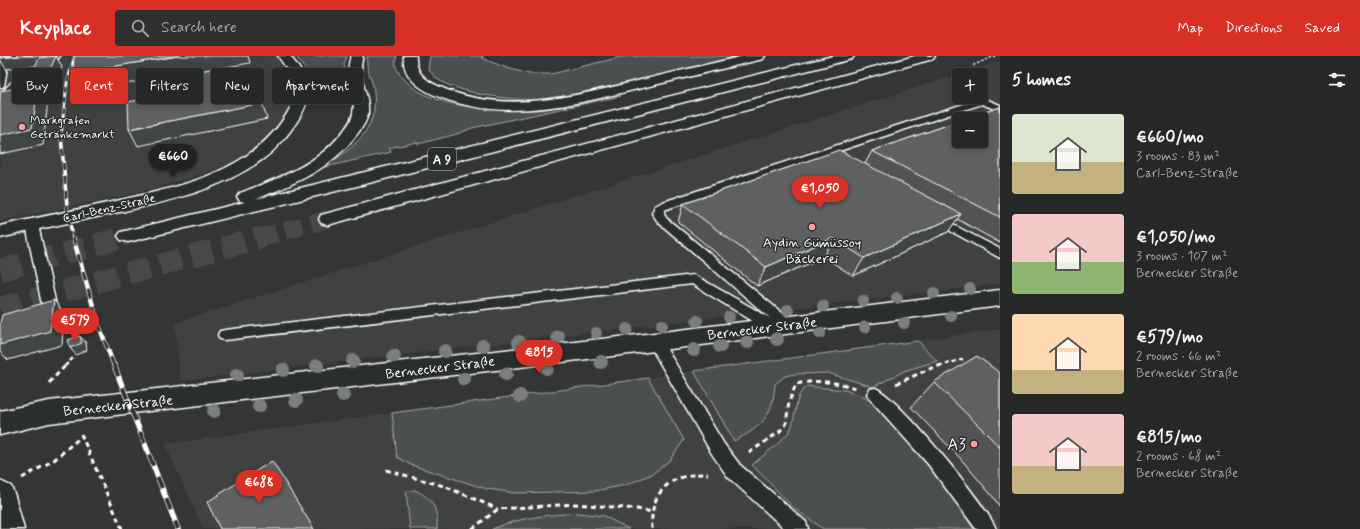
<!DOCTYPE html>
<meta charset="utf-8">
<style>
body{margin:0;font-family:Mynerve,sans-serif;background:#2e3030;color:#f1f3f6;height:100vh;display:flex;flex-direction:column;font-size:15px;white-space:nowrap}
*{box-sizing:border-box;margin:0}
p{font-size:13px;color:#a4a6a8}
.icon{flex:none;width:22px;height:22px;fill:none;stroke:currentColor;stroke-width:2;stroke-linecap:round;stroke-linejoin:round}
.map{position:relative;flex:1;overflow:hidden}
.details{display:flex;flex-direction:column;background:#262828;width:360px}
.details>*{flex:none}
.hud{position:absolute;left:12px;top:12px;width:380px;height:36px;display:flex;gap:8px}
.controls{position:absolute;left:952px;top:12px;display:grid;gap:8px}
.controls a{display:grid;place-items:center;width:36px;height:36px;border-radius:4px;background:#262828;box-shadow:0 2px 10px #0003,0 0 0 1px #424445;font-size:20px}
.price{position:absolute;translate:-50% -34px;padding:0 9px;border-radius:14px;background:#d93025;color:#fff;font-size:13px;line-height:26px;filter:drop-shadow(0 1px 2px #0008)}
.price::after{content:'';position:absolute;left:50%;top:24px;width:12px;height:9px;margin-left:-6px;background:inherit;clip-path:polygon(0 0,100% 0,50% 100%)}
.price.on{background:#222;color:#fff}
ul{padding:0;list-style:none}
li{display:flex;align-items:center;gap:12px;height:100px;padding:0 12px}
li span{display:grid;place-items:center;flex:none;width:112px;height:80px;border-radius:4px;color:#555}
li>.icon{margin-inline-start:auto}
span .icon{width:48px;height:48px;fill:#fffc;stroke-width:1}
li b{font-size:17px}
h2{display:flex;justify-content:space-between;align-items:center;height:48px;padding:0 12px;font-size:17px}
.pill{padding:0 14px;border-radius:4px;background:#262828;box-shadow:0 2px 10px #0003,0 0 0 1px #424445;font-size:14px;line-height:36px}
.pill.on{background:#d93025;color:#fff}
header{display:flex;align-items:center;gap:24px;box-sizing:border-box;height:56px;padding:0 20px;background:#d93025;color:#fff}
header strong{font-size:19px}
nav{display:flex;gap:22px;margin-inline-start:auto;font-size:14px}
.search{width:280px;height:36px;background:#2e3030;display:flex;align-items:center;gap:10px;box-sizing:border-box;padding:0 14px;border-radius:4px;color:#a4a6a8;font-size:15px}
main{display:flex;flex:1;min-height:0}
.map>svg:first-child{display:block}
.built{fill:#404243;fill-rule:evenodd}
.green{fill:#4c4f50;stroke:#a6a7a8}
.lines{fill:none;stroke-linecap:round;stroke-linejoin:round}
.highway-tunnel-far1{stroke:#47494a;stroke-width:18;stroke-dasharray:18 9;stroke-linecap:butt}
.highway-tunnel{stroke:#47494a;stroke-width:22;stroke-dasharray:22 11;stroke-linecap:butt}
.lane-casing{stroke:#fff;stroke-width:3}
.street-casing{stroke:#fff;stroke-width:3}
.secondary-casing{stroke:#fff;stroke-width:3}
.highway-casing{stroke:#fff;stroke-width:3}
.path-far2{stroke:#fff;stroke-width:1.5;stroke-dasharray:2.5 2;stroke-linecap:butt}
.path-far1{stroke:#fff;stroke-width:2.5;stroke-dasharray:4 3;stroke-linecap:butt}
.path{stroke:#fff;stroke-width:3;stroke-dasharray:5 4;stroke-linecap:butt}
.lane{fill:#2a2d2e;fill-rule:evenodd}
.street{fill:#2a2d2e;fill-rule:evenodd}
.secondary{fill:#2a2d2e;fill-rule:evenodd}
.highway{fill:#2a2d2e;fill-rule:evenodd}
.rail-far3-casing{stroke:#fff;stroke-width:3}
.rail-far2-casing{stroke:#fff;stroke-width:3.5}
.rail-far1-casing{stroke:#fff;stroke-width:4.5}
.rail-casing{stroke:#fff;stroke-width:5.5}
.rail-far3{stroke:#2a2d2e;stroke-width:2;stroke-dasharray:5.5;stroke-linecap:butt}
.rail-far2{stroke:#2a2d2e;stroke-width:2.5;stroke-dasharray:7;stroke-linecap:butt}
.rail-far1{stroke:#2a2d2e;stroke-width:3;stroke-dasharray:9;stroke-linecap:butt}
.rail{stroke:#2a2d2e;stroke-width:4;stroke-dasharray:12;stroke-linecap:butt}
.tree{fill:#7c7e7e}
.wall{fill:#525354;stroke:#fff}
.shaded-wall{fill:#424445;stroke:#fff}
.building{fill:#5f6162;stroke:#fff}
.poi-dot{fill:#ff9aa2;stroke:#2a2d2e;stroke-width:1.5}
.labels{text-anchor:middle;stroke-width:3;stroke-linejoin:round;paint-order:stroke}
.far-poi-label{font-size:12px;fill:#fff;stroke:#2a2d2e;text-anchor:start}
.far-street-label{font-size:12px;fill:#fff;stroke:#2a2d2e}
.shield{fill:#2a2d2e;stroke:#bfc0c0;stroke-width:1}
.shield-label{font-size:13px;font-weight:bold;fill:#fff}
.poi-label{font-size:14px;fill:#fff;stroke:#2a2d2e}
.street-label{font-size:14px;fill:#fff;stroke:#2a2d2e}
.near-poi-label{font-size:17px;fill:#fff;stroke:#2a2d2e;text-anchor:end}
</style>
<header>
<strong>Keyplace</strong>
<div class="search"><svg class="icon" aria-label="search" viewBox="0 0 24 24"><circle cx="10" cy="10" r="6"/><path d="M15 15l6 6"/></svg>Search here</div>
<nav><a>Map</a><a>Directions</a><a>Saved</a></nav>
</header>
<main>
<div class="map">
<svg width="1000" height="473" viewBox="0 0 1000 473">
<rect width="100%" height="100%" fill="#333536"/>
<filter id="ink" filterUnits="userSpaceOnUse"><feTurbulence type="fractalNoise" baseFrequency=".025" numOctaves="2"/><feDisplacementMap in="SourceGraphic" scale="8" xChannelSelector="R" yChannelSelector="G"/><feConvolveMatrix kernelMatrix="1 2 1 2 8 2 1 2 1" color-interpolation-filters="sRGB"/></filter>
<g filter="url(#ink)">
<path class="built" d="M0 0H285L295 32 291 50 278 71 256 91 230 108 194 121 129 139 0 165Z
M1000 5V228L180 325 175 267ZM959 19H981V41H959ZM959 63H981V85H959Z
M1000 273V473H203L165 388Z"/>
<path class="green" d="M296 0H347L344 8 346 20 344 23 319 25 311 24 309 19Z
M367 0H397C393 10 398 17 405 24 434 58 524 56 565 50 582 48 599 43 616 39L621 40 472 72 457 78 418 88 417 86 389 92 391 96 321 112C350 95 379 75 374 36 373 24 365 12 367 0Z
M430 0H484L481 2 507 12 529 18H551L621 1 639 0H744L581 37 542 44 512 43 478 38 450 30 437 23 428 13Z
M918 285 937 305 904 315 873 331 828 317 795 318 785 320 775 328C773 360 762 371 734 385L694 315Z
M648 322 684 384 669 405 652 418 626 429 595 435 516 437 487 433 411 409 397 401 392 357Z
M807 330 845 334 866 342 883 355 936 417 974 473H823L794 452 752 409C761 401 787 382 791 372 797 358 794 339 807 330Z
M415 434C434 443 438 454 437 473H410L406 435Z
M578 457 604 460 629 473H492C520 461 548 459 578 457Z"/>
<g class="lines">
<path class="highway-tunnel-far1" d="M122 182 128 180
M259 182 328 163"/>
<path class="highway-tunnel" d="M0 214 125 181
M0 252 263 181"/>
<g class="lane-casing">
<path id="lane" d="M1 0H9L4 30 0 32Z
M24 0H32L23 11 26 12 37 0H45L35 11 45 8 52 0H60L51 12 29 17 3 45H0V38L22 16 14 12Z
M355 22H358V26L303 34 299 32 303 30Z
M979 43H985L1000 49V55L982 48 827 99 840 106 842 108 840 110H834L818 101 664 154V157L666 162 792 265 794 269 792 273 787 274 781 271 779 275 774 276 769 275 692 228 225 284 220 283 218 279 220 275 225 274 694 219 770 262 658 166 652 157 655 150 663 146Z
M936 160 1000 193V202L932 165 930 163Z
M32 166 36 167 38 169 56 249 54 252 49 254 44 252 42 249 26 169 28 167Z
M655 281 660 282 724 388 740 409 806 466 808 473H785L728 421 712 398 648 286 650 282Z
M875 332C896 339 987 449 996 473H976L928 408 870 343 867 338 870 333Z"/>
</g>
<g class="street-casing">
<path id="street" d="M278 0H290C312 27 314 42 294 70 285 82 276 94 263 103 222 133 173 144 125 155 83 164 41 172 0 182V170C39 161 78 154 116 145 175 132 242 119 280 68 288 57 297 43 294 29 292 18 284 9 278 0Z"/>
</g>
<g class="secondary-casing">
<path id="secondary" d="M1000 234V250L655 295 49 367 0 379V355L49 345 655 277Z
M0 425 11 430 15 440 24 473H0Z"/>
</g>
<g class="highway-casing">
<path id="highway" d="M351 0H363C356 23 370 37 368 57 367 65 362 72 357 78 332 113 294 128 256 143L833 0H854L852 3 365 128 128 186 121 184 118 180 121 176 245 146 240 145 237 141 240 137C276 123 316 110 341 78 346 72 352 65 353 57 357 37 343 23 351 0Z
M404 0H416C415 17 426 25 440 31 503 59 572 41 637 25 672 17 708 8 744 0H765L763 3C724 12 685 22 646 31 576 48 502 69 432 38 416 30 402 19 404 0Z
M915 0H935L933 3 335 167 328 169 321 167 319 163 321 159Z"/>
</g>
<path class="path-far2" d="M974 19V9L995 0"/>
<path class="path-far1" d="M65 310 73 302
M939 310 964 303"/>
<path class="path" d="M49 327 66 309
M896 328 929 313 942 309
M81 378 122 473
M749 397 779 376 786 368 789 346 796 328C817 323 836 326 856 332
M386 414 444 430 498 453
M22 422 54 404 83 379
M472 473 498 453 575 448 637 453 652 456
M652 473C649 435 671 417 708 418"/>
<use href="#lane" class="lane"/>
<use href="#street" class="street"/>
<use href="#secondary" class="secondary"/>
<use href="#highway" class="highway"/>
<g class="rail-far3-casing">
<path id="rail-far3" d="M61 80 67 27 75 0"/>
</g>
<g class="rail-far2-casing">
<path id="rail-far2" d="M61 79 68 162 74 182"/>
</g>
<g class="rail-far1-casing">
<path id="rail-far1" d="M73 181 98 267 114 310"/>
</g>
<g class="rail-casing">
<path id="rail" d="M114 309 178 473"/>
</g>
<use href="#rail-far3" class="rail-far3"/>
<use href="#rail-far2" class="rail-far2"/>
<use href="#rail-far1" class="rail-far1"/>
<use href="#rail" class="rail"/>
</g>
<g class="tree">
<circle cx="970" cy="233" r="6"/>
<circle cx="934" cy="237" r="6"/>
<circle cx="897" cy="242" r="6"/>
<circle cx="863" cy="245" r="6"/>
<circle cx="823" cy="250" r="6"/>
<circle cx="788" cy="254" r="6"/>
<circle cx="951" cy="260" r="6"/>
<circle cx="729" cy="261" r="6"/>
<circle cx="697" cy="265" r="6"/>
<circle cx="904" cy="267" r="6"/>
<circle cx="662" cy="269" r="6"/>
<circle cx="865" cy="271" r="6"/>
<circle cx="627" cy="273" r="6"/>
<circle cx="596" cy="277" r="6"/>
<circle cx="820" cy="277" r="6"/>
<circle cx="558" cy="281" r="7"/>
<circle cx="777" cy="283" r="7"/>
<circle cx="519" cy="286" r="7"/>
<circle cx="747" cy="286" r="7"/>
<circle cx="483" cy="290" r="7"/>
<circle cx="720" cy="290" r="7"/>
<circle cx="694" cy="294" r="7"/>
<circle cx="445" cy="295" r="7"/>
<circle cx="394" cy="300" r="7"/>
<circle cx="353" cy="305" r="7"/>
<circle cx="601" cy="306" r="7"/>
<circle cx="317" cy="310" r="7"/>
<circle cx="547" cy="312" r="7"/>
<circle cx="283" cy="314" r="7"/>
<circle cx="506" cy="318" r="7"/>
<circle cx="237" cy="319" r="7"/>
<circle cx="464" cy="323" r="7"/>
<circle cx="343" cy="339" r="7"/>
<circle cx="520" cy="340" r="7"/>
<circle cx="296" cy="344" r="7"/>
<circle cx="259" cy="350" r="7"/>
<circle cx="214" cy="355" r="7"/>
</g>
<path class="wall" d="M1000 51V187L957 163 948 176 853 220 824 201 757 230 678 166 683 148 865 108 872 95Z
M1000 317V451L993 441 960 402 911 351 934 326Z"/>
<path class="shaded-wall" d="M18 0H53L46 9 6 13 0 3V2Z
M56 0 62 11 53 35 43 36 48 44 43 89 0 98V79L35 37 28 26Z
M178 0H248L250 7 83 35 73 17Z
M262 47 267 63 138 90 129 73Z
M961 158 948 176 853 220 864 202Z
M833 182 824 201 757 230 766 211Z
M54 244 64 258 62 289 8 304 0 296V289Z
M80 280 86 287 87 294 76 299 70 292Z"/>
<path class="building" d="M1 0H18L0 2Z
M56 0 46 23 28 26 39 2Z
M74 0H178L73 17Z
M222 11 228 29 252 24 262 47 129 73 128 46 155 41 153 23Z
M39 28 32 72 0 79V35Z
M1000 51V161L872 95 959 65V85H981V63H966Z
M839 94 961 158 864 202 833 182 766 211 683 148Z
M54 244 50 275 0 289V267L2 259Z
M80 280 82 287 70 292 68 284Z
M977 300 1000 317V392L987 378 934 326Z
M272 405 314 473H220L207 446Z"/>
</g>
<g class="poi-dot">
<circle cx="22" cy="71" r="4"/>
<circle cx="812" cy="171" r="4"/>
<circle cx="974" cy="388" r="4"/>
</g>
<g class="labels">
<g class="far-poi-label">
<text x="30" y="68">Markgrafen<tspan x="30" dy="14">Getränkemarkt</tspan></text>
</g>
<g class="far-street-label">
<text transform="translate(109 152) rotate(-13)" y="4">Carl-Benz-Straße</text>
</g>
<rect class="shield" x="428" y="92" width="28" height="22" rx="3"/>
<g class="shield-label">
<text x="442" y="108">A 9</text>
</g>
<g class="poi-label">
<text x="812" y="191">Aydin Gümüssoy<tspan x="812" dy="16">Bäckerei</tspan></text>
</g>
<g class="street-label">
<text transform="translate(762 272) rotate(-7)" y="5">Bernecker Straße</text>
<text transform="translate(440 311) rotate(-7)" y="5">Bernecker Straße</text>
<text transform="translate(118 349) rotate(-6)" y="5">Bernecker Straße</text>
</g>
<g class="near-poi-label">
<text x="966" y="394">A3</text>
</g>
</g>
</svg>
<div class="controls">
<a>+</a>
<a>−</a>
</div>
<b class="price on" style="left:173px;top:122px">€660</b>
<b class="price" style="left:820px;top:154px">€1,050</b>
<b class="price" style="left:75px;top:286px">€579</b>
<b class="price" style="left:539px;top:318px">€815</b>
<b class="price" style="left:259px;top:448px">€688</b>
<div class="hud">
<a class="pill">Buy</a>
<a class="pill on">Rent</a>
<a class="pill">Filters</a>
<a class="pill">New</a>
<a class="pill">Apartment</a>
</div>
</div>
<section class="details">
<h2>5 homes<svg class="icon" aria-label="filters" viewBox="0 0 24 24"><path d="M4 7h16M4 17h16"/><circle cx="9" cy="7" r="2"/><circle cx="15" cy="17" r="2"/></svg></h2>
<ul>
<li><span style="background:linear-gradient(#dfe7d0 60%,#c2b280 0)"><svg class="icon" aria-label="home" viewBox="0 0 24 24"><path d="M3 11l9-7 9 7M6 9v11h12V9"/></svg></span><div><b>€660/mo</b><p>3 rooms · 83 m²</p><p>Carl-Benz-Straße</p></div></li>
<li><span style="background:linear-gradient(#f6c9c9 60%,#8fb573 0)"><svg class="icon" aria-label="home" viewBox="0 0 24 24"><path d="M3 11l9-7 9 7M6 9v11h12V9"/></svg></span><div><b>€1,050/mo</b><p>3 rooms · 107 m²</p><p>Bernecker Straße</p></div></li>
<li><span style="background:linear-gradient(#ffd9b3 70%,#c2b280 0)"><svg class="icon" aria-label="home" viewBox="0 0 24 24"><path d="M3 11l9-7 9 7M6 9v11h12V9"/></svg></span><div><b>€579/mo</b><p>2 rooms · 66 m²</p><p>Bernecker Straße</p></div></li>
<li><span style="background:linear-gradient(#f6c9c9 65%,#c2b280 0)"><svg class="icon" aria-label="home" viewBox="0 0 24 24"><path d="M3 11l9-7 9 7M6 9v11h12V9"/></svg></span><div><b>€815/mo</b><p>2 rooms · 68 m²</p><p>Bernecker Straße</p></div></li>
</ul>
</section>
</main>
